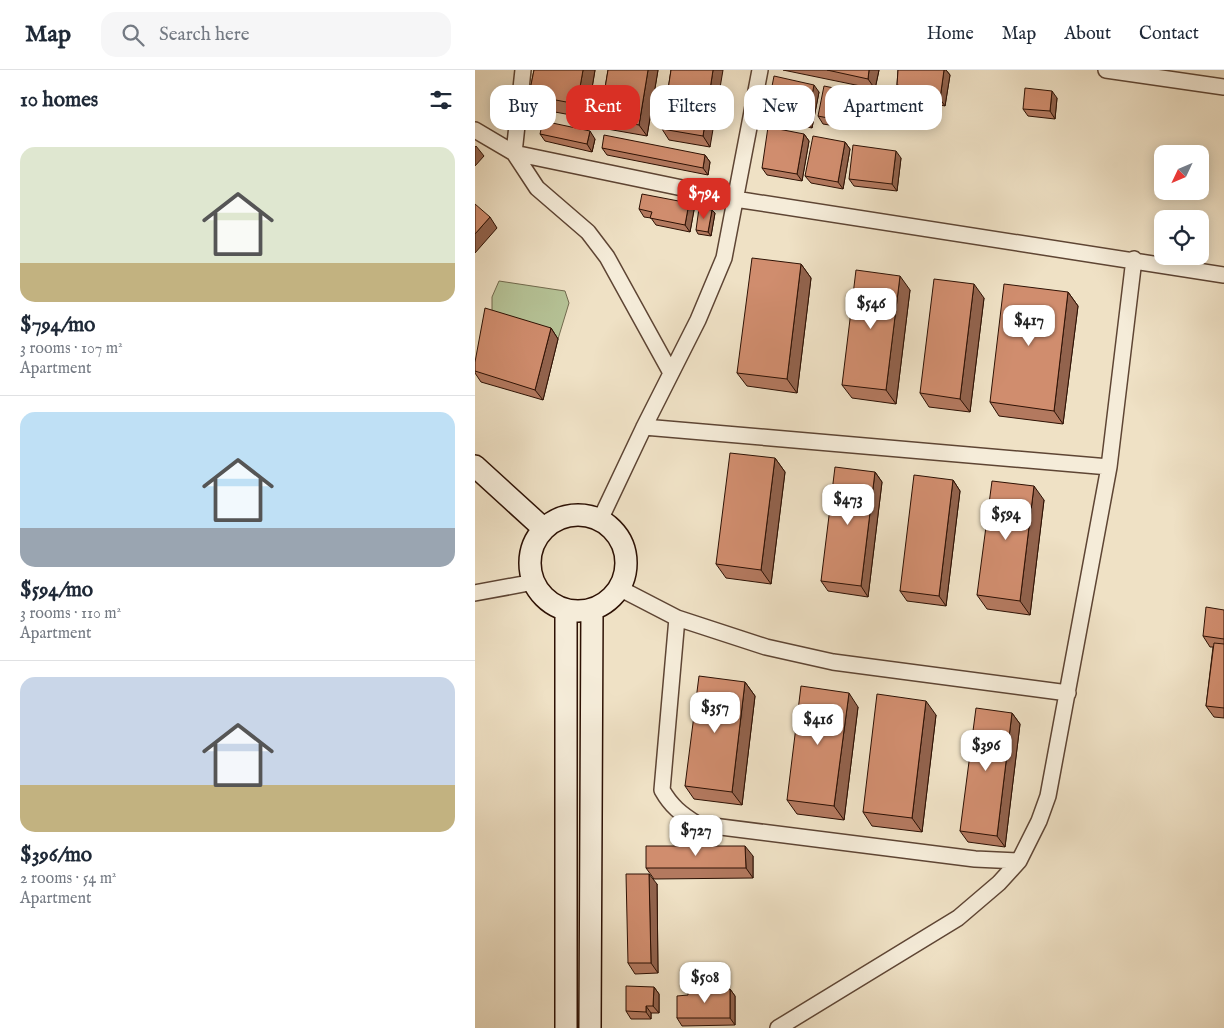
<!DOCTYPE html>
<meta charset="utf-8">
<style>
body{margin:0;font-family:"IM FELL English",serif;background:#f6f6f7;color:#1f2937;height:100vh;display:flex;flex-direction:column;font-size:19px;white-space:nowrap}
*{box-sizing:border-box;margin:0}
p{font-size:16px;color:#747a83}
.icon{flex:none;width:28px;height:28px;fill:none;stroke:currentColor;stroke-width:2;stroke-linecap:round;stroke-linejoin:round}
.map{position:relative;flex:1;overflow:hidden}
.sheet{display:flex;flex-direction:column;background:#fff;width:475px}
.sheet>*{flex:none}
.banner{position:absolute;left:15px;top:15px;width:475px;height:45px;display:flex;gap:10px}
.needle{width:32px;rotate:226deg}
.fabs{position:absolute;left:679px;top:75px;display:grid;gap:10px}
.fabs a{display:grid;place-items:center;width:55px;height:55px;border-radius:10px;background:#fff;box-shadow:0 2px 12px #0003;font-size:25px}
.price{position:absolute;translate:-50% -42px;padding:0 11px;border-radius:10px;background:#fff;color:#222;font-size:16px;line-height:32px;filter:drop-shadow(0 1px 2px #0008)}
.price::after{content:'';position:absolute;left:50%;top:30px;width:15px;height:11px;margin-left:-8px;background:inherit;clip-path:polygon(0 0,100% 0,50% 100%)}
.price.active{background:#d93025;color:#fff}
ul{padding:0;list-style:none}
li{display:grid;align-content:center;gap:10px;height:265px;padding:0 20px}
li+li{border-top:1px solid #e0e1e3}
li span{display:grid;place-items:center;height:155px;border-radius:15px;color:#555}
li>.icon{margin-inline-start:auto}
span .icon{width:90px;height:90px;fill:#fffc;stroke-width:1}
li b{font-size:21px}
h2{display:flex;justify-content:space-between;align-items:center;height:60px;padding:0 20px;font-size:21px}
.pill{padding:0 18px;border-radius:15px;background:#fff;box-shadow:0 2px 12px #0003;font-size:18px;line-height:45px}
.pill.active{background:#d93025;color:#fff}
header{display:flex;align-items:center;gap:30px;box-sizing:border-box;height:70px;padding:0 25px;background:#fff;border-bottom:1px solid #e0e1e3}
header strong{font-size:24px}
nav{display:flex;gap:28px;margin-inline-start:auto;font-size:18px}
.search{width:350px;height:45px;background:#f6f6f7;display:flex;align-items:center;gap:12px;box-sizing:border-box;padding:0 18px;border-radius:15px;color:#747a83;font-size:19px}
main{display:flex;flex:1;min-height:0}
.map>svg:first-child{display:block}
.green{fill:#b6c397;stroke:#726a4e}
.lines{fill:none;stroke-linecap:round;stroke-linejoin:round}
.street-casing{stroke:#5e4534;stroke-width:18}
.secondary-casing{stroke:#2d1104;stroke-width:24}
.street{stroke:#f5ecd9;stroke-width:15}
.secondary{stroke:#f5ecd9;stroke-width:21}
.wall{fill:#b3795f;stroke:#2d1104}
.shaded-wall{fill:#92634d;stroke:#2d1104}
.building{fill:#d08d6e;stroke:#2d1104}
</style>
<header>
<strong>Map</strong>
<div class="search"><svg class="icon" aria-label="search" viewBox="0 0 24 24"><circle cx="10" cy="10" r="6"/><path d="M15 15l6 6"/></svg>Search here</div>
<nav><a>Home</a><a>Map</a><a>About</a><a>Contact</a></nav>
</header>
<main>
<section class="sheet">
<h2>10 homes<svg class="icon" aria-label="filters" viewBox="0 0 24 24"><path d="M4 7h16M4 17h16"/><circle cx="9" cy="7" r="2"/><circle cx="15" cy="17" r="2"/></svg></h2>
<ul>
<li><span style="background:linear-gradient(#dfe7d0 75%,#c2b280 0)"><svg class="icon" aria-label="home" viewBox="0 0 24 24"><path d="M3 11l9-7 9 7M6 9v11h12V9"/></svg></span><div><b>$794/mo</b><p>3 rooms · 107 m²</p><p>Apartment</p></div></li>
<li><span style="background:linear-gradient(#bfe0f5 75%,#9aa5b1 0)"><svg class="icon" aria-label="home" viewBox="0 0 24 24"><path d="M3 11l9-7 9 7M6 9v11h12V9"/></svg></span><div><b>$594/mo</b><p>3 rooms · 110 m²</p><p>Apartment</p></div></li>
<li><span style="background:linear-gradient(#c9d6e8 70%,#c2b280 0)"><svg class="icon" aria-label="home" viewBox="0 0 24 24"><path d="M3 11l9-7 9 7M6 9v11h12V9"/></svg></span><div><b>$396/mo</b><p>2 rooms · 54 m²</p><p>Apartment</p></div></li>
</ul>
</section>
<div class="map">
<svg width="749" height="958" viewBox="0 0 749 958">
<rect width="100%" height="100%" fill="#efe1c5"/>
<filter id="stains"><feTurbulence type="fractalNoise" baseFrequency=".004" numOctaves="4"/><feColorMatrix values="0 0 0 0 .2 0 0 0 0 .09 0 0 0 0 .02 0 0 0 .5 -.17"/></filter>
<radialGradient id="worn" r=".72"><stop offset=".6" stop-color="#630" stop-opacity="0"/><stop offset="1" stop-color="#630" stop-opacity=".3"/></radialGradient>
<path class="green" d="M24 211 90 221 94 233 83 269 17 249V227Z"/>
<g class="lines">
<g class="street-casing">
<path id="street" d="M48 0 39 83 62 118 113 162 132 187 196 303
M631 0 749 17
M0 60 39 83 260 129 749 205
M169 357 634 397
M125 450 169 357 223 250 249 188 285 0
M144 518 202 548 291 577 358 592 593 623
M0 523 59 512
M202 548 187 720C196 736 206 744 222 754L500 789 544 791
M303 958 483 848 524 813 544 791 564 751 573 726 634 397 659 189"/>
</g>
<g class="secondary-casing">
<path id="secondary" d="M0 396 69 459
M55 493a48 48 0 1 1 96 0a48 48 0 1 1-96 0Z
M91 958V540
M115 958 117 540"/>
</g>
<use href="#street" class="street"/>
<use href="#secondary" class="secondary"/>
</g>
<path class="wall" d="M59 0H120L112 48 64 39 54 25Z
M133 0H183L172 66 132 59 125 48Z
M196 0 235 77 194 70 187 59Z
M308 0H404L400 19Z
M423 0H471L475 5 470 36 447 31 442 25 427 22 422 15Z
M344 22 337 58 297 50 292 42Z
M582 28 580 49 553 46 548 39Z
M379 29 373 58 348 54 343 46Z
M65 64 120 69 117 82 70 71Z
M329 64 334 71 327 111 292 105 287 98Z
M370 72 375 79 368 119 336 113 330 106Z
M127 78 230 85 235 92 233 105 132 85Z
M426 88 422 121 379 116 374 109Z
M214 133 219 140 215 162 181 155 176 148 169 147 164 139Z
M237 140 240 143 236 166 223 164 221 160Z
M326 194 336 208 322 323 272 316 262 303Z
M435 220 421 334 377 328 367 315Z
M593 222 603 236 588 354 524 346 515 332Z
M509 228 495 342 454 337 445 323Z
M76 258 83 269 68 330 6 312 0 303V292Z
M300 388 310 402 296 514 251 508 241 494Z
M400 402 407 412 393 527 353 521 346 511Z
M478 410 485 421 471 536 432 531 425 521Z
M569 430 555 545 512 539 502 525Z
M749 540V648L739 647 731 636 738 577H735L728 566Z
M270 612 280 626 267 735 219 729 210 716Z
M383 637 369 750 322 744 312 730Z
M537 643 545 654 530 777 493 772 485 761Z
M461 645 447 762 397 756 388 742Z
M278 786V808L179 809 171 798Z
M182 814 183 903 160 904 153 893Z
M179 917 184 924V943H176V949H156L151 941Z
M255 919 260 926V955L207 956 202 948 213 925Z"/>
<path class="shaded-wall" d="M108 0H120L112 48 102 34Z
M173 0H183L172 66 164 55Z
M238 0H248L235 77 228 66Z
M394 0H404L400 19 393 9Z
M469 0H471L475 5 470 36 465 29Z
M339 15 344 22 337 58 332 51Z
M374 21 379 29 373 58 368 51Z
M577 21 582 28 580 49 575 41Z
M115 61 120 69 117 82 112 74Z
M329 64 334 71 327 111 322 104Z
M370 72 375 79 368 119 363 112Z
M1 76 9 86 0 96V77Z
M421 81 426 88 422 121 417 114Z
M230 85 235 92 233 105 228 98Z
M214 133 219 140 215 162 210 155Z
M237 140 240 143 236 166 233 162Z
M15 147 22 158 0 183V164Z
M326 194 336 208 322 323 312 309Z
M425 206 435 220 421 334 411 320Z
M499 214 509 228 495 342 485 329Z
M593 222 603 236 588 354 579 341Z
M76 258 83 269 68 330 60 320Z
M300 388 310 402 296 514 286 500Z
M400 402 407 412 393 527 386 516Z
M478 410 485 421 471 536 464 526Z
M559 416 569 430 555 545 545 531Z
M270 612 280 626 267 735 257 722Z
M374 623 383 637 369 750 359 736Z
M451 631 461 645 447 762 437 748Z
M537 643 545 654 530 777 522 766Z
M270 776 278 786V808L271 798Z
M174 804 182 814 183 903 176 893Z
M179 917 184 924V943L178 936Z
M255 919 260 926V955L255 948Z
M171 936 176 943V949L171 942Z"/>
<path class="building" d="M59 0H108L102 34 54 25Z
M133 0H173L164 55 125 48Z
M196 0H238L228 66 187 59Z
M352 0H394L393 9Z
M423 0H469L465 29 441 24 442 19 422 15Z
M299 6 339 15 332 51 292 42Z
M349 16 374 21 368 51 343 46Z
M550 18 577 21 575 41 548 39Z
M68 51 115 61 112 74 65 64Z
M293 57 329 64 322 104 287 98Z
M129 65 230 85 228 98 127 78Z
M338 66 370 72 363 112 330 106Z
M378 75 421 81 417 114 374 109Z
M167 124 214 133 210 155 175 148 177 142 164 139Z
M0 134 15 147 0 164Z
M224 138 237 140 233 162 221 160Z
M277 188 326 194 312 309 262 303Z
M381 200 425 206 411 320 367 315Z
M459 209 499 214 485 329 445 323Z
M529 214 593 222 579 341 515 332Z
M10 238 76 258 60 320 0 301V292Z
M255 383 300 388 286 500 241 494Z
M360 397 400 402 386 516 346 511Z
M439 405 478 410 464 526 425 521Z
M517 411 559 416 545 531 502 525Z
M731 537 749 540V569L728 566Z
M739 573 749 574V638L731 636Z
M224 606 270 612 257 722 210 716Z
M326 616 374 623 359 736 312 730Z
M402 624 451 631 437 748 388 742Z
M501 638 537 643 522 766 485 761Z
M171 776H270L271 798H171Z
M151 804H174L176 893H153Z
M151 916 179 917 178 936H171V942L151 941Z
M213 919H255V948H202V926L213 925Z"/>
<rect width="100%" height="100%" filter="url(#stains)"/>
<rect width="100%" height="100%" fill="url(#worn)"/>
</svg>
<div class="fabs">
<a><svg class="needle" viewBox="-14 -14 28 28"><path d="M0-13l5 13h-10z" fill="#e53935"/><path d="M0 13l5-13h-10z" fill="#747a83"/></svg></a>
<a><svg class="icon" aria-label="locate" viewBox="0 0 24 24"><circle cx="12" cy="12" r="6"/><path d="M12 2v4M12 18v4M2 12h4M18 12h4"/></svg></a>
</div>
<b class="price active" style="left:229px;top:150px">$794</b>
<b class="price" style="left:396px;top:260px">$546</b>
<b class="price" style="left:554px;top:277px">$417</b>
<b class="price" style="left:373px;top:456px">$473</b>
<b class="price" style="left:531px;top:471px">$594</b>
<b class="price" style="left:240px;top:664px">$357</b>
<b class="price" style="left:343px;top:676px">$416</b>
<b class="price" style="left:511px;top:702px">$396</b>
<b class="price" style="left:221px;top:787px">$727</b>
<b class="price" style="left:230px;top:934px">$508</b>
<div class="banner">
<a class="pill">Buy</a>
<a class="pill active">Rent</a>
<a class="pill">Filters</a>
<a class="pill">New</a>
<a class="pill">Apartment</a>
</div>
</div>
</main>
